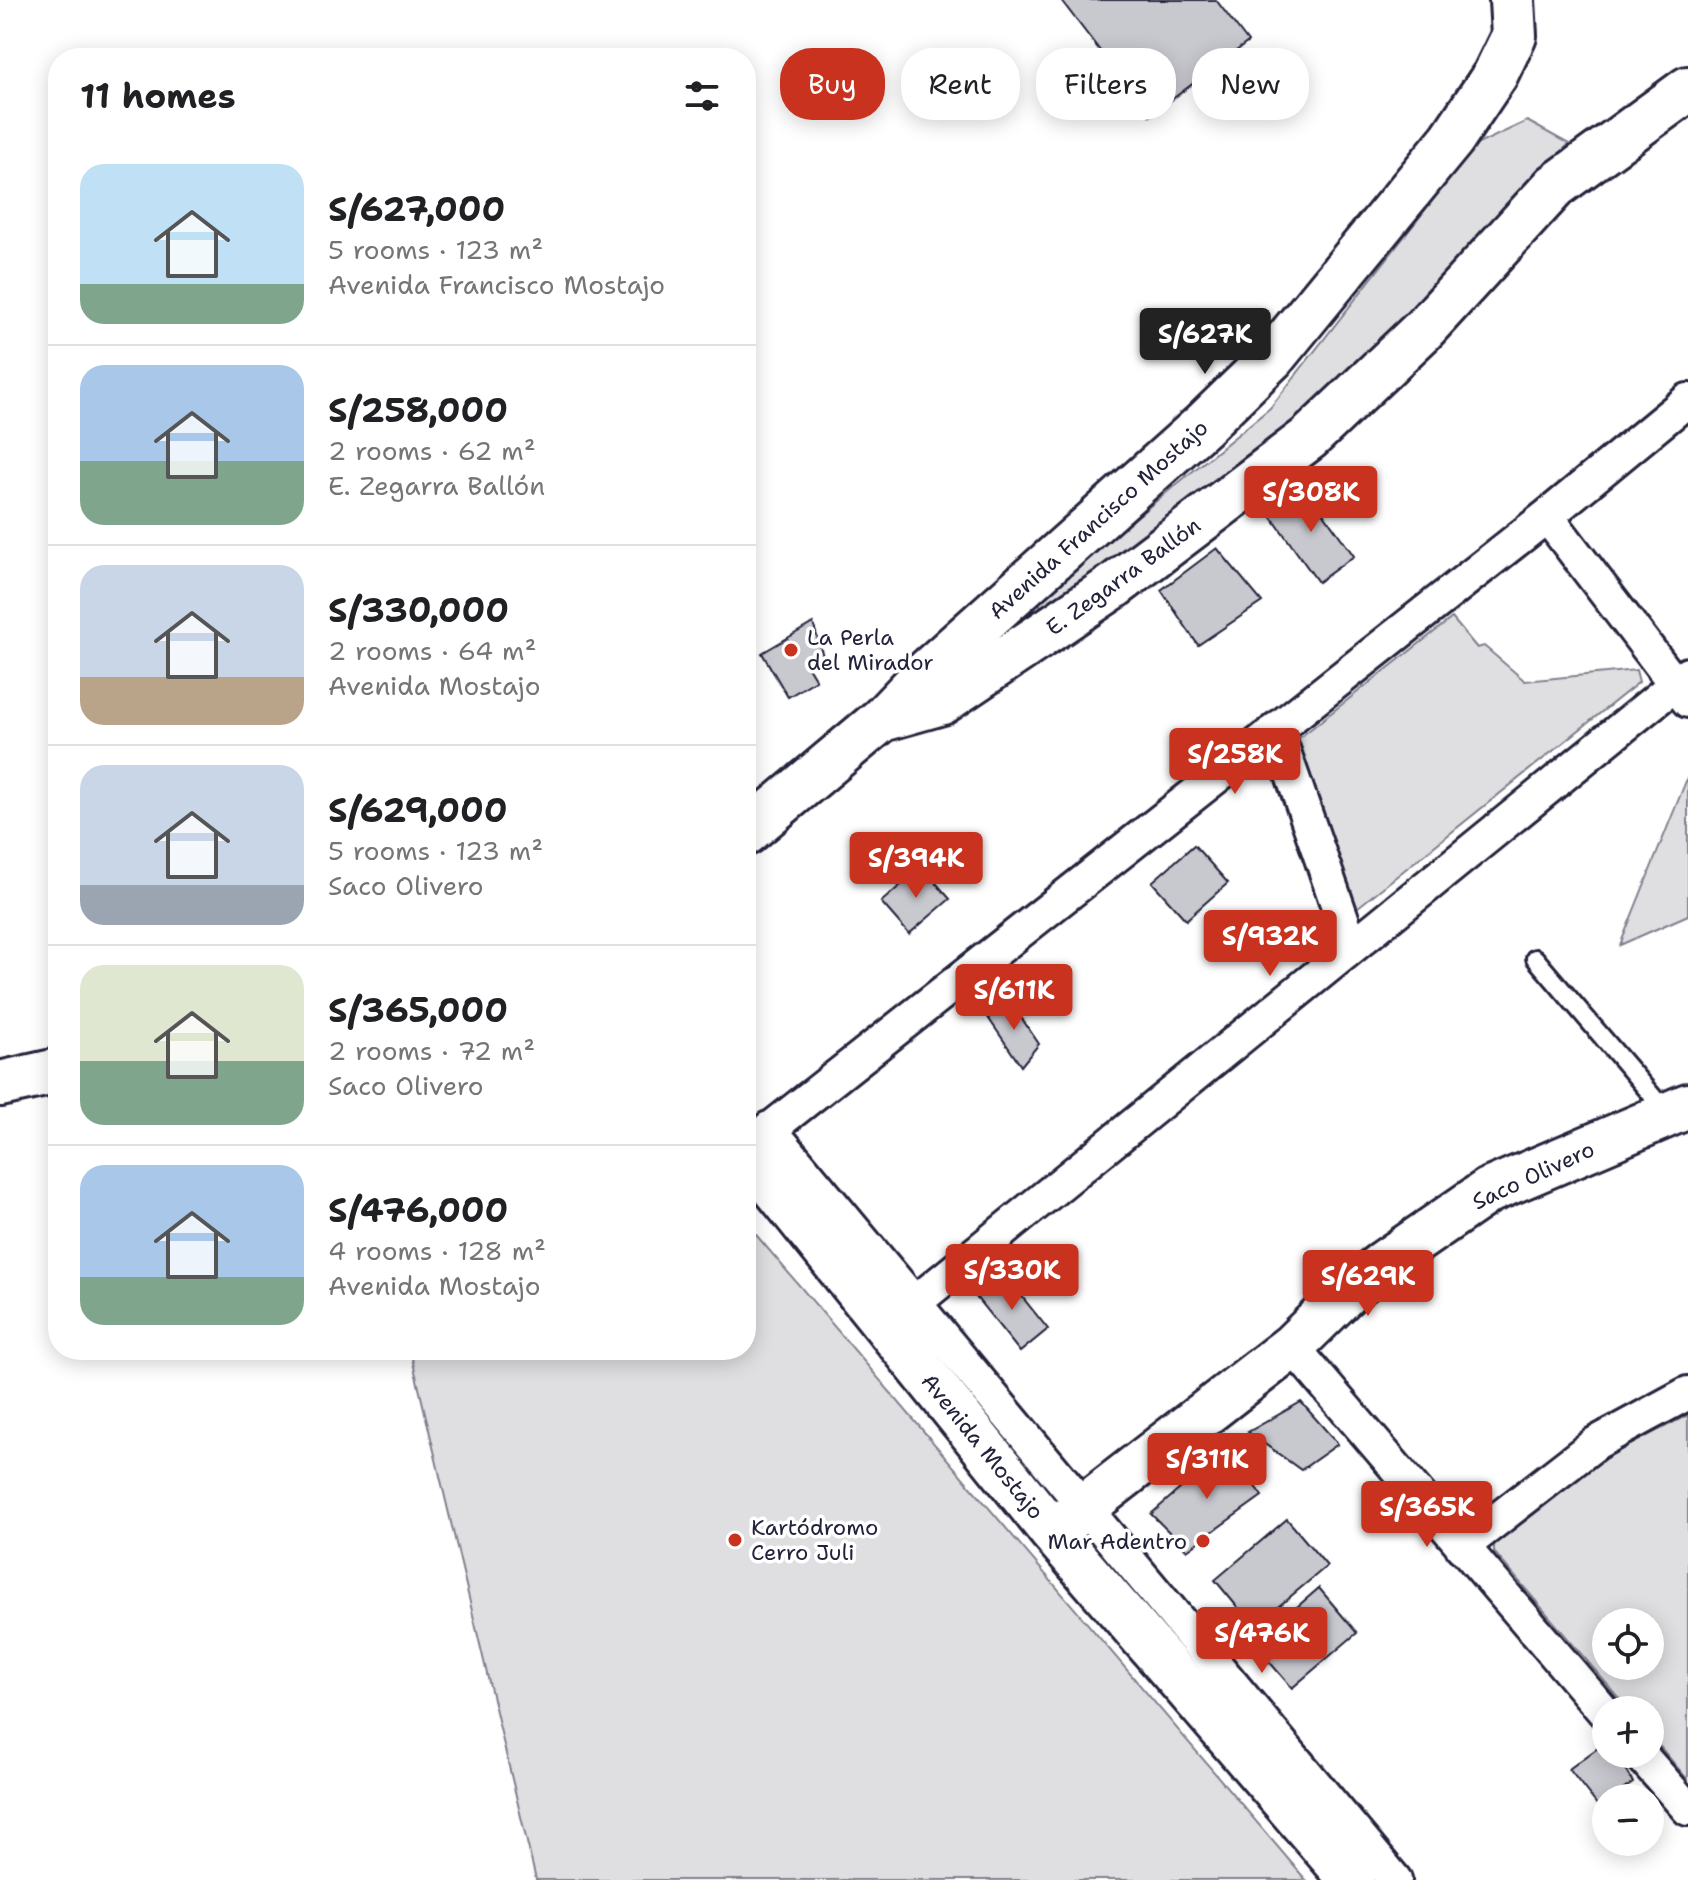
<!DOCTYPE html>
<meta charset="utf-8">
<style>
body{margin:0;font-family:"Shantell Sans",sans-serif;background:#f2f2f2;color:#202124;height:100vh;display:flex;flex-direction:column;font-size:30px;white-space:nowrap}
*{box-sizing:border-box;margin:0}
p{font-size:26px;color:#757577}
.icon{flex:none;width:44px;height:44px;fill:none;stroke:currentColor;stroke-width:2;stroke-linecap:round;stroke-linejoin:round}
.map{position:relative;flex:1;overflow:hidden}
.details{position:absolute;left:48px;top:48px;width:708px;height:1312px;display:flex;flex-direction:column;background:#fff;border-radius:32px;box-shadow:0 4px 20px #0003}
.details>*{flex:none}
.top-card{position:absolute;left:780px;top:48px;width:760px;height:72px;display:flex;gap:16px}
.controls{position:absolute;left:1592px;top:1608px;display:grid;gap:16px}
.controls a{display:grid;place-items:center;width:72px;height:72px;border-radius:50%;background:#fff;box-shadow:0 4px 20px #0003;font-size:40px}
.price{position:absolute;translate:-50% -68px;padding:0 18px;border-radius:8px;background:#c8321e;color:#fff;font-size:26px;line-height:52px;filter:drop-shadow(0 2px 4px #0008)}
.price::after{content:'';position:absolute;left:50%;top:48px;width:24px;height:18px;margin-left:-12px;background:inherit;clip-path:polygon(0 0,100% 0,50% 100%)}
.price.current{background:#222;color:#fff}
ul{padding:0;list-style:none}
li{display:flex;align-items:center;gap:24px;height:200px;padding:0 32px}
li+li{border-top:2px solid #e0e0e0}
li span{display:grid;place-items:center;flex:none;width:224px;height:160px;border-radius:24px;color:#555}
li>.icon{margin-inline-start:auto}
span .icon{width:96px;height:96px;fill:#fffc;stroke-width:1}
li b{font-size:34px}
h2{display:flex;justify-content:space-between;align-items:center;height:96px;padding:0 32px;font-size:34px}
.tag{padding:0 28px;border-radius:32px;background:#fff;box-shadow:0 4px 20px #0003;font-size:28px;line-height:72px}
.tag.current{background:#c8321e;color:#fff}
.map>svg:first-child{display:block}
.green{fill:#dfdfe2;stroke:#80808e;stroke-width:2;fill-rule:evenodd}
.building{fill:#c8c8cf;stroke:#22223b;stroke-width:2}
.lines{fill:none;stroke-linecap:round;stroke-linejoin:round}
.lane-casing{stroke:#22223b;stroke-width:22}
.street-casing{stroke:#22223b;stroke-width:38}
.secondary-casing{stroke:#22223b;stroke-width:50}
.lane{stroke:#fff;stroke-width:16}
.street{stroke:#fff;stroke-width:32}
.secondary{stroke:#fff;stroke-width:44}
.poi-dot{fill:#c8321e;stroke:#fff;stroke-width:3}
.labels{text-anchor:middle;stroke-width:7;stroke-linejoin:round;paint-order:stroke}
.street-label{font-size:22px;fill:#22223b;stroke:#fff}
.poi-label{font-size:22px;fill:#22223b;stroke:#fff;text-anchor:start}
</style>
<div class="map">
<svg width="1688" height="1880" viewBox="0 0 1688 1880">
<rect width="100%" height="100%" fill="#fff"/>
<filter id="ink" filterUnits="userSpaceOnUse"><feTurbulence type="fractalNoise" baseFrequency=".0125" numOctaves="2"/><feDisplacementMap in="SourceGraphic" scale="16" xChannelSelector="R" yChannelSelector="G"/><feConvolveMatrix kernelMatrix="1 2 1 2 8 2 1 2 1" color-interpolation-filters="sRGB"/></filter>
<g filter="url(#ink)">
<path class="green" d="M1527 121 1569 144 1289 436 1055 615 1034 601 1270 408 1476 145Z
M1452 618 1477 648 1484 646 1525 681 1636 670 1639 682 1357 908 1289 746Z
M1688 776V915L1620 945Z
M746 1223 1306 1880H536L410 1350H746Z
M1688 1415V1780L1650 1735V1710H1629L1494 1552V1541L1600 1460ZM1606 1622H1650V1666H1606Z"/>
<path class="building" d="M1061 0H1216L1248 42 1150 116Z
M1304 486 1354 556 1318 582 1268 512Z
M1217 548 1262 602 1198 645 1161 590Z
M813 623 823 656 807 665 816 680 788 697 762 653Z
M1194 845 1228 883 1186 920 1152 882Z
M922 867 950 899 909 934 881 902Z
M1010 1001 1039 1044 1021 1066 987 1016Z
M1003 1273 1048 1329 1020 1352 975 1296Z
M1301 1402 1338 1444 1301 1470 1248 1432Z
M1227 1448 1262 1496 1187 1550 1151 1514Z
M1287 1519 1327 1566 1254 1627 1215 1580Z
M1319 1588 1357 1633 1292 1688 1254 1644Z
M1606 1742V1754H1619L1633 1783 1598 1806 1569 1769Z"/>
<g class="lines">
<g class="lane-casing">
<path id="lane" d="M1535 958 1667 1113"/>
</g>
<g class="street-casing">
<path id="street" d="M1547 516 1688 701
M1276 729 1352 947
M769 1128 1395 1880
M746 1148 1547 516 1688 400
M886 1326 1688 674
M1292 1346 1606 1714
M1462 1547 1596 1443 1688 1393
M1640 1754 1688 1809"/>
</g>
<g class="secondary-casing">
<path id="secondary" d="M884 717 929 670 1203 425 1273 357 1452 139 1495 75 1514 36 1512 0
M746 833 882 719 942 702 1114 586 1309 438 1423 330 1555 186 1688 89
M0 1084 58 1071
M746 1152 1052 1532 1352 1880
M1052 1532 1292 1346 1348 1291 1385 1262 1488 1191 1688 1106"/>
</g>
<use href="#lane" class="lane"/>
<use href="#street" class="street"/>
<use href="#secondary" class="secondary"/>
</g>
</g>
<g class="poi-dot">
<circle cx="791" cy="650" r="8"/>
<circle cx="735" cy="1540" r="8"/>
<circle cx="1203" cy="1541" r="8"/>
</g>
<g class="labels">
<g class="street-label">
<text transform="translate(1098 519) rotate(-42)" y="8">Avenida Francisco Mostajo</text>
<text transform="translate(1123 576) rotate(-36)" y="8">E. Zegarra Ballón</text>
<text transform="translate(1533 1175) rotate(-25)" y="8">Saco Olivero</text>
<text transform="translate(983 1446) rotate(51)" y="8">Avenida Mostajo</text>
</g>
<g class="poi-label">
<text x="807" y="645">La Perla<tspan x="807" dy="25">del Mirador</tspan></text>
<text x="751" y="1535">Kartódromo<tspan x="751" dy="25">Cerro Juli</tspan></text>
<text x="1187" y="1549" text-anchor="end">Mar Adentro</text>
</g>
</g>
</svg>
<div class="controls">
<a><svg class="icon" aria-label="locate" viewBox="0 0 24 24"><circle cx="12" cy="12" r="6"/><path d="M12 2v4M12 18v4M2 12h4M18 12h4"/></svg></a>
<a>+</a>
<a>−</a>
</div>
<b class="price current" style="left:1205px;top:376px">S/627K</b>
<b class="price" style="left:1311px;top:534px">S/308K</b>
<b class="price" style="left:1235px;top:796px">S/258K</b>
<b class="price" style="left:916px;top:900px">S/394K</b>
<b class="price" style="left:1270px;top:978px">S/932K</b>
<b class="price" style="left:1014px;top:1032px">S/611K</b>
<b class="price" style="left:1012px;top:1312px">S/330K</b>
<b class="price" style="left:1368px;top:1318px">S/629K</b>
<b class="price" style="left:1207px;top:1501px">S/311K</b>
<b class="price" style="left:1427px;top:1549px">S/365K</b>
<b class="price" style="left:1262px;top:1675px">S/476K</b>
<div class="top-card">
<a class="tag current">Buy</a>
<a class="tag">Rent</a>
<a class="tag">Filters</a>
<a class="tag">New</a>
</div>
<section class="details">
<h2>11 homes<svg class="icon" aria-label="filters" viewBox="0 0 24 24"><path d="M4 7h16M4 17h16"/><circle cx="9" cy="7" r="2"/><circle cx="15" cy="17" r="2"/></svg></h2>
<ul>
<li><span style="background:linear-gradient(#bfe0f5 75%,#7fa58c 0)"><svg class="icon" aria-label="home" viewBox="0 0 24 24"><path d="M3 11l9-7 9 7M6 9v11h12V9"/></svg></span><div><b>S/627,000</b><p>5 rooms · 123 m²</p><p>Avenida Francisco Mostajo</p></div></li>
<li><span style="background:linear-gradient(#a9c7e8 60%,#7fa58c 0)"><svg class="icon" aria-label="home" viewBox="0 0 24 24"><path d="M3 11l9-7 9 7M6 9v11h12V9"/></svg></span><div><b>S/258,000</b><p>2 rooms · 62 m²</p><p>E. Zegarra Ballón</p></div></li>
<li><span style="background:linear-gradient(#c9d6e8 70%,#b9a48a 0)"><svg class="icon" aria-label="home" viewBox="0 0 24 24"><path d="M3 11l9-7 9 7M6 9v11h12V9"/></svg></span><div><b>S/330,000</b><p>2 rooms · 64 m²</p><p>Avenida Mostajo</p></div></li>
<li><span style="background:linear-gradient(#c9d6e8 75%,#9aa5b1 0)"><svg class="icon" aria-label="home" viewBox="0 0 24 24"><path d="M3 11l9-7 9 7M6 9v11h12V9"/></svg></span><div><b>S/629,000</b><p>5 rooms · 123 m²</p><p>Saco Olivero</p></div></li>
<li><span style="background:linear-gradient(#dfe7d0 60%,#7fa58c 0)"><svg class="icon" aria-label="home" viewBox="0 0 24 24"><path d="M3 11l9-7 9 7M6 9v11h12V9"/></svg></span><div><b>S/365,000</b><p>2 rooms · 72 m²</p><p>Saco Olivero</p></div></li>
<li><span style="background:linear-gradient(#a9c7e8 70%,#7fa58c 0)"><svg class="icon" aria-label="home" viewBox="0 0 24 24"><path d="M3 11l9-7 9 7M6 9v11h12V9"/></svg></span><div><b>S/476,000</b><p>4 rooms · 128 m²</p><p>Avenida Mostajo</p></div></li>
</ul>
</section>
</div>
